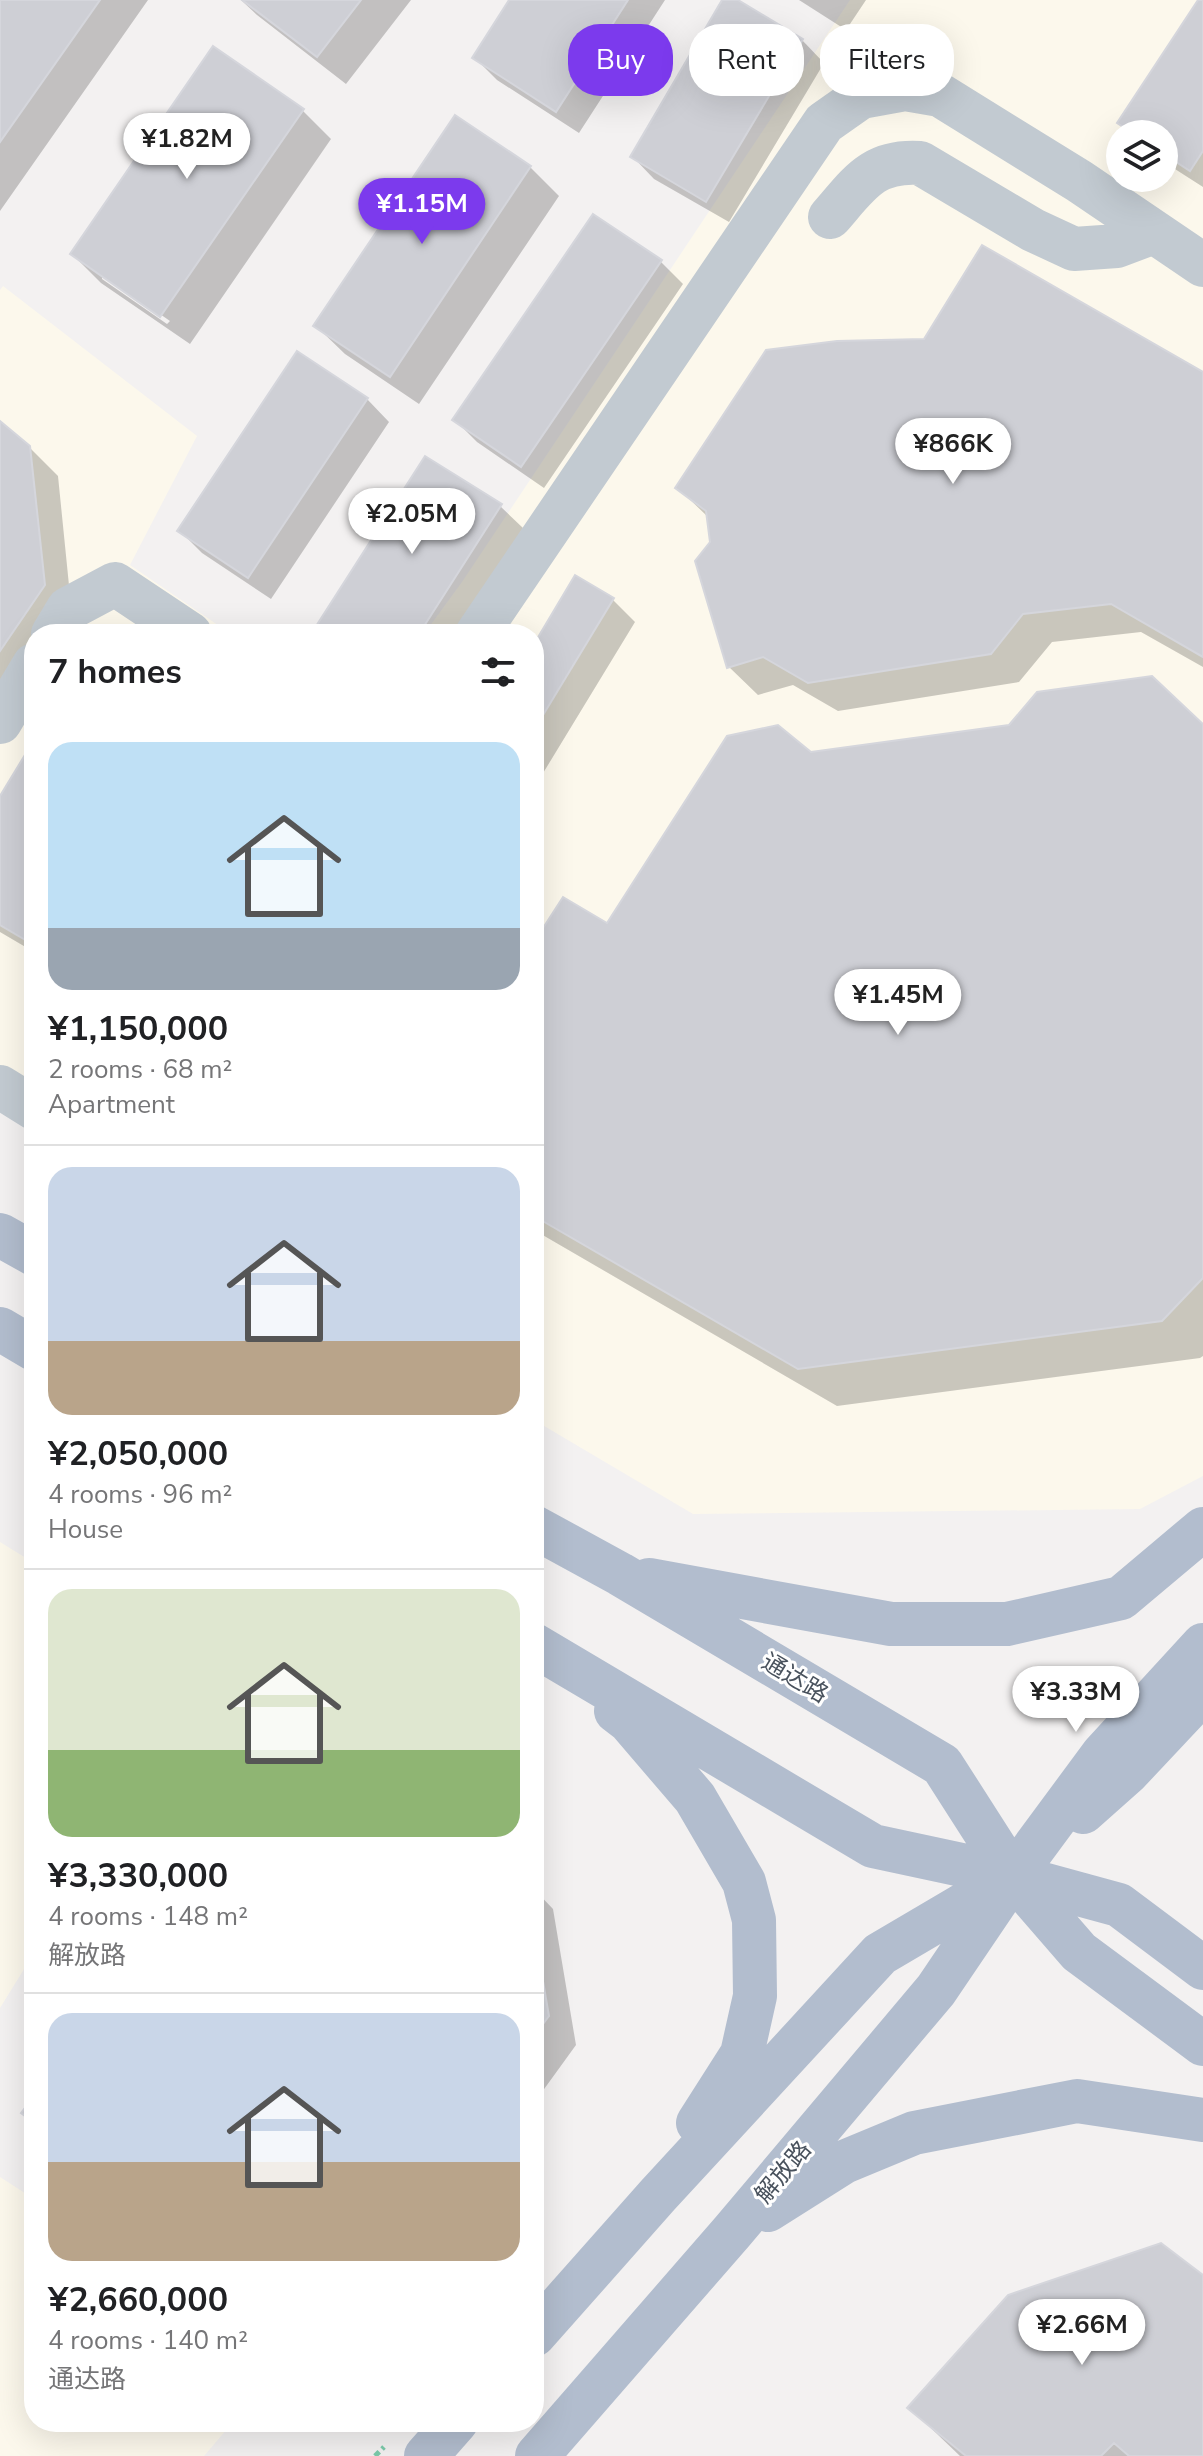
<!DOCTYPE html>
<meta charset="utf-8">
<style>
body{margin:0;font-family:"Nunito Sans","Noto Sans SC",sans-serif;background:#f2f2f2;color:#202124;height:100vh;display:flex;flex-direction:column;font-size:30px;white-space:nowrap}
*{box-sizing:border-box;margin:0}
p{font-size:26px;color:#757577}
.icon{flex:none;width:44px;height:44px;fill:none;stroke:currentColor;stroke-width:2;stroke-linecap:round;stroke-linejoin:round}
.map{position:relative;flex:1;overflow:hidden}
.side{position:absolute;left:24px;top:624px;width:520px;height:1808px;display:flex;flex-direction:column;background:#fff;border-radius:32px;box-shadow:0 8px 32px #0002}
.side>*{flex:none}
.guide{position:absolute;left:568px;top:24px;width:514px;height:72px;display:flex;gap:16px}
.controls{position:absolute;left:1106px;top:120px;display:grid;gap:16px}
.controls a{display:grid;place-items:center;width:72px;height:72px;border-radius:50%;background:#fff;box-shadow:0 8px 32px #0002;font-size:40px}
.price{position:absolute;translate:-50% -68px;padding:0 18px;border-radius:28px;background:#fff;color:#222;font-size:26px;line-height:52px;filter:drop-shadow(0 2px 4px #0008)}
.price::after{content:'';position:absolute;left:50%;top:48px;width:24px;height:18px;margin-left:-12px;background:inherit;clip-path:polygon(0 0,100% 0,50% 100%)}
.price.on{background:#7c3aed;color:#fff}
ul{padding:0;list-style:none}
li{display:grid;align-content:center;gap:16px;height:424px;padding:0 24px}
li+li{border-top:2px solid #e0e0e0}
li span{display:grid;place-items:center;height:248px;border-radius:24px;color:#555}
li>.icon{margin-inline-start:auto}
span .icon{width:144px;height:144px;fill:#fffc;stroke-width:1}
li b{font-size:34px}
h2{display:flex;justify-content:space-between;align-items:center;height:96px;padding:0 24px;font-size:34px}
.pill{padding:0 28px;border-radius:32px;background:#fff;box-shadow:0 8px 32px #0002;font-size:28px;line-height:72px}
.pill.on{background:#7c3aed;color:#fff}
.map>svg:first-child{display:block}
.commercial{fill:#fcf8ec;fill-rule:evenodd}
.shadow{fill:#0003;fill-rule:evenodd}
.building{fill:#cecfd5;stroke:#d5d6dc;stroke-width:2}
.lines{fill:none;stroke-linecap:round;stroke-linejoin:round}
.path{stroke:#7bcaaa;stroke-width:5;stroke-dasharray:6 4;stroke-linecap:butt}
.minor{stroke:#c2cad1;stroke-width:44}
.major{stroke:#b2bdce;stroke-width:44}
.labels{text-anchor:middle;stroke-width:6;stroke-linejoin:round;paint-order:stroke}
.street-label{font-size:24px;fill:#49525d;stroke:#fff}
</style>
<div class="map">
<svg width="1203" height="2456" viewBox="0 0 1203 2456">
<rect width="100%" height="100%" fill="#f3f1f1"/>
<path class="commercial" d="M850 0H1203V1476L1140 1509 693 1514 534 1420V634H424L462 582ZM1120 134H1164V178H1120Z
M3 286 197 436 130 565 231 634H34V1126L0 1106V290Z
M0 1542 34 1563V1953L0 2008Z
M0 2177 34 2199V2422H233L204 2456H0Z"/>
<path class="shadow" d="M0 0H148L0 211Z
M241 0H411L346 84 257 15Z
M512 0H665L579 133 497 80 475 58Z
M725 0H734L802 40 824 63 729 222 654 179 632 156Z
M799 0H866L846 30Z
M1200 0H1203V187L1164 162V134H1131L1119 123Z
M302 110 331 139 190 344 101 283 72 254ZM102 274 170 321 167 324 102 279Z
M530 167 559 196 419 404 345 354 316 326Z
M661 262 683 284 544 488 477 442 455 420Z
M1203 375V667L1141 632 1052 642 1019 682 838 711 793 685 758 695 729 667 709 518 678 488Z
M367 399 389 422 271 599 202 553 179 530Z
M0 424 29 447 58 476 72 615 0 721Z
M500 506 523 528 455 634H313Z
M576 578 613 600 635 622 534 788V647Z
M1203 726V1356L1200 1358 837 1406 534 1230V946L608 926 811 755Z
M34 743V952L0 932V800Z
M534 1889 553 1909 576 2045 534 2103Z
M1203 2277V2456H960L910 2408Z"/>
<path class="building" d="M0 0H100L0 142Z
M242 0H361L317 57Z
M509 0H628L556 112 472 58Z
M722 0H738L803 39 706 202 630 157Z
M1198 0H1203V151L1190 171 1164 154V134H1134L1117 123Z
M213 46 304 109 160 317 70 254Z
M455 115 531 166 390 377 313 326Z
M593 214 662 260 521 467 452 420Z
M982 245 1203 372V657L1111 604 1023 614 991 654 808 683 763 657 727 668 695 561 710 542 706 511 675 488 766 350 837 341 924 339Z
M297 351 368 398 248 578 177 531Z
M0 421 30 446 45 585 0 651Z
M425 456 502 504 419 634H311Z
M575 575 614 598 534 730V644Z
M1152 676 1203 724V1278L1162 1321 798 1369 534 1216V942L563 897 607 923 727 736 778 725 811 752 1009 725 1037 692Z
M34 740V945L0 925V796Z
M534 1929 549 2016 534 2036Z
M34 2096V2123L21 2113Z
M1161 2243 1203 2275V2456H1129L1114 2443 1101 2456H966L907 2408 1008 2295Z"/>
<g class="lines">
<path class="path" d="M375 2456 384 2447"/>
<path class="minor" d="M830 217C859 184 872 160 920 163L1033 230 1074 249 1117 246 1154 232
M53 634 68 609 115 584 190 634
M477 634 824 123 861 97 905 89 940 95 1079 181 1203 265
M0 722 34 665
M0 1087 34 1108"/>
<path class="major" d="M0 1235 34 1254
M0 1329 34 1349
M534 1527 620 1574 942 1765 1013 1876 1079 1952 1203 2044
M649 1580 891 1624H1007L1121 1598 1203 1529
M534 1645 873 1846 1013 1876 1119 1905 1203 1968
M616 1711 629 1721 695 1798 744 1882 754 1920 755 1996 742 2054 698 2123
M1083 1812 1128 1772 1203 1692
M768 2210 844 2162 914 2133 1077 2101 1203 2120
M534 2335 658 2195 880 1954 1004 1881
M426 2456 456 2422
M537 2456 732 2232 936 1990 1013 1876 1103 1754 1203 1645"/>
</g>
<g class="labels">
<g class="street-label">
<text transform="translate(795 1678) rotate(31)" y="8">通达路</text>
<text transform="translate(783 2172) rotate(-50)" y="8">解放路</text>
</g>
</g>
</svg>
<div class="controls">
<a><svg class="icon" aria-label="layers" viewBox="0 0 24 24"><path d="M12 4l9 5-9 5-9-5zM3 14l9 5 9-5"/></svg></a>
</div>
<b class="price" style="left:187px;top:181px">¥1.82M</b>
<b class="price on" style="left:422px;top:246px">¥1.15M</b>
<b class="price" style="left:953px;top:486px">¥866K</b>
<b class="price" style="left:412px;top:556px">¥2.05M</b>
<b class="price" style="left:898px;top:1037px">¥1.45M</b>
<b class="price" style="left:1076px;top:1734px">¥3.33M</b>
<b class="price" style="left:1082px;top:2367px">¥2.66M</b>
<div class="guide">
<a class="pill on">Buy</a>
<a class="pill">Rent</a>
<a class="pill">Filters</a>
</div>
<section class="side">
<h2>7 homes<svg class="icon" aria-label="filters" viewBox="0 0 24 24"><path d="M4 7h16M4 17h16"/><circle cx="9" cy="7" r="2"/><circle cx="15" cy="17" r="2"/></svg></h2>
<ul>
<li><span style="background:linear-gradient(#bfe0f5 75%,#9aa5b1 0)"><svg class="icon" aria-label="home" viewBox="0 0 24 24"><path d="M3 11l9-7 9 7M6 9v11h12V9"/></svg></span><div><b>¥1,150,000</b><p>2 rooms · 68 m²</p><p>Apartment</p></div></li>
<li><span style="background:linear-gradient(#c9d6e8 70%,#b9a48a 0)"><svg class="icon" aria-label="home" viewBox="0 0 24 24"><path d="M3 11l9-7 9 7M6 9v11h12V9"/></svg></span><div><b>¥2,050,000</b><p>4 rooms · 96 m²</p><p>House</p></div></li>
<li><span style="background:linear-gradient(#dfe7d0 65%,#8fb573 0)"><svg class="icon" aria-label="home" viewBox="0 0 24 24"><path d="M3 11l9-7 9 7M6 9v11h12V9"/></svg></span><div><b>¥3,330,000</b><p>4 rooms · 148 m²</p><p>解放路</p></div></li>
<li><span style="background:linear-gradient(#c9d6e8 60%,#b9a48a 0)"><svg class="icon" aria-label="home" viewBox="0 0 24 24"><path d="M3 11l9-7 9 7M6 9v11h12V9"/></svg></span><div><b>¥2,660,000</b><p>4 rooms · 140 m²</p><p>通达路</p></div></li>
</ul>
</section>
</div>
